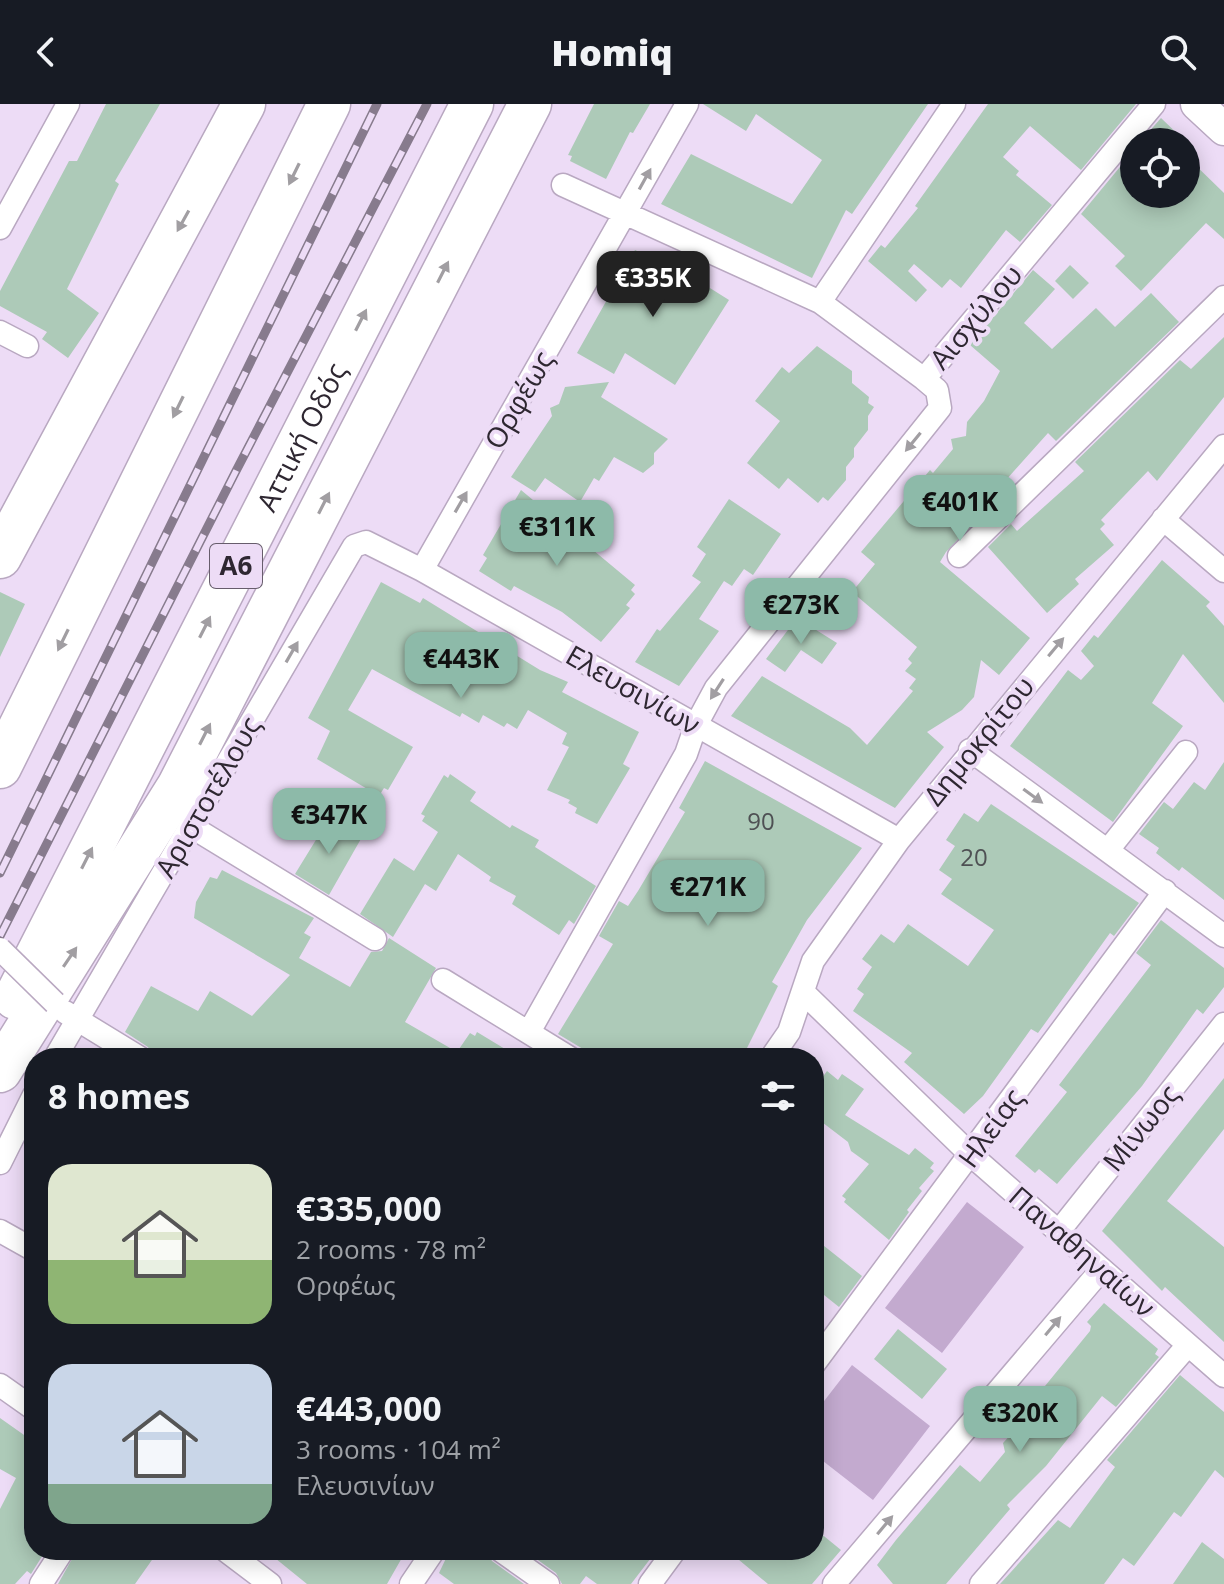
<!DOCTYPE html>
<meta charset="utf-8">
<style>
body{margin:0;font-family:"Open Sans",sans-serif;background:#242831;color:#f1f3f6;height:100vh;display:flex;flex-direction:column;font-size:30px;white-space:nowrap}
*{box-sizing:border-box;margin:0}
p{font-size:26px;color:#9ea1a6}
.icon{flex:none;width:44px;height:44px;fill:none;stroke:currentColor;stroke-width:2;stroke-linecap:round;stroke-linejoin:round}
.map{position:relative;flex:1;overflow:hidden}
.details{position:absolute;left:24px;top:944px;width:800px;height:512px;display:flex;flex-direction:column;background:#171b24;border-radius:32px;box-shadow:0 4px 20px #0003}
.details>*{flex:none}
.buttons{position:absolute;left:1120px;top:24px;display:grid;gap:16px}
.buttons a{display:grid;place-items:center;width:80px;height:80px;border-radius:50%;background:#171b24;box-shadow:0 4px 20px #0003;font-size:40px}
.price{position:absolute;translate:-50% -68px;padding:0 18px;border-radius:16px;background:#8dbaa9;color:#111;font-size:26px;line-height:52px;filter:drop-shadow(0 2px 4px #0008)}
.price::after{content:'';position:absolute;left:50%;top:48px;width:24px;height:18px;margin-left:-12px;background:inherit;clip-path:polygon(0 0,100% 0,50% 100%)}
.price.current{background:#222;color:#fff}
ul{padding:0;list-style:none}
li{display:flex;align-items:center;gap:24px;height:200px;padding:0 24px}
li span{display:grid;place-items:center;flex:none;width:224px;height:160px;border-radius:24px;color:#555}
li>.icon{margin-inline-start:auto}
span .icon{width:96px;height:96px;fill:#fffc;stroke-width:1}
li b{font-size:34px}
h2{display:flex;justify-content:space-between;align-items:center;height:96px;padding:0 24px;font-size:34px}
header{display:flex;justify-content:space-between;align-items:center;height:104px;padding:0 24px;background:#171b24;font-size:36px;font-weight:800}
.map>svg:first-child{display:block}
.green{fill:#c3aacf}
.building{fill:#adcab8}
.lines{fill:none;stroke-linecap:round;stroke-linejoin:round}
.minor-casing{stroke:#b9a8c1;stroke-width:25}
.secondary-casing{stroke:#b9a8c1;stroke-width:35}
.motorway-casing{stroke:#b9a8c1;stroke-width:45}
.minor{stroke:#fff;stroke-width:22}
.secondary{stroke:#fff;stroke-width:32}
.motorway{stroke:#fff;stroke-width:42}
.rail-casing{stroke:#877b8d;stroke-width:9}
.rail{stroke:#eddcf6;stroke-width:6;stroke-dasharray:18;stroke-linecap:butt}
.minor-bridge-casing{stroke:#b9a8c1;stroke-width:25;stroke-linecap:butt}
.minor-bridge{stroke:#fff;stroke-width:22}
.oneway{fill:#a19ea2}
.labels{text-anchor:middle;stroke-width:8;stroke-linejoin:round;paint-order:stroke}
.number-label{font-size:24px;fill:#4e5053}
.shield{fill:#eddcf6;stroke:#675d6c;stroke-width:2}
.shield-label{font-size:26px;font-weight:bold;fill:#2e2731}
.street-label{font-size:28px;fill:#2e2731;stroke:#eddcf6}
</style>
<header><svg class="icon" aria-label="back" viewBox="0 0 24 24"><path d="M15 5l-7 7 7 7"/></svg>Homiq<svg class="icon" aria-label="search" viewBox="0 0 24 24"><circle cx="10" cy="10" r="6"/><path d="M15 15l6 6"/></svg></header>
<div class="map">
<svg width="1224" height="1480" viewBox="0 0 1224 1480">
<rect width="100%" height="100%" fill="#eddcf6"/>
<path class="green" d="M967 1098 1024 1143 942 1249 885 1204Z
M852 1261 930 1322 873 1396 814 1350V1310Z"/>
<path class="building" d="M106 0H160L115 77 119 80 67 185 99 209 68 254 42 235 47 228 0 202V187L69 57H77Z
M594 0H650L633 29 630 28 606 75 570 57 572 52 568 51Z
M703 0H928L852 110 846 106 812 174 661 100 691 50 792 100 822 56 756 10 746 27Z
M988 0H1136L1081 66 1030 22 1003 53 1019 67 1016 71 1052 101 1020 138 1006 126 961 184 950 175 942 184 914 160 908 167 927 186 916 198 868 157 881 141 885 144 918 104 915 102Z
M1161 14 1186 38H1140Z
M1134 46V90H1186V52L1224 89V135L1206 119 1141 187 1115 162 1125 152 1081 110Z
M635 146 694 174 729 196 675 281 625 249 614 270 577 249Z
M1070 161 1089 179 1073 195 1055 177Z
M1033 166 1055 185 1024 219 1052 245 1096 204 1115 223 1151 189 1179 218 1056 337 1048 329 989 395 993 399 946 448 940 458 1030 534 999 571 981 556 974 593 962 606 927 628 944 643 895 704 731 612 762 572 850 624 867 641 913 587 909 584 916 575 905 567 912 559 908 555 917 543 852 488 875 460 861 448 930 366 933 369 953 345 951 335 966 332 967 318 984 297 1000 267 970 241Z
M1224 233V293L1157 377 1148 367 1101 416 1105 420 1100 425 1114 441 1075 475 1079 480 1047 509 988 443 1011 420 1017 427 1084 367 1075 358 1180 256 1191 265Z
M817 242 852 267V279L869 293 868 299 874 303 868 312V326L854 344V353L846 363V376L828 397 823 393 818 399 788 374 779 385 747 359 780 317 755 297 782 263 789 269Z
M609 278 601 293 668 335 654 349V360L643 369 614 353 599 377 594 374 580 398 545 374 535 388 511 373 552 312 550 304 559 300 565 283Z
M521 386 635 481 631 486 635 490 626 501 630 504 601 538 562 508 514 482 511 487 479 467 487 454 483 451Z
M729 395 781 430 753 471 744 465 732 482 724 477 699 515 719 527 679 582 635 558 657 525 660 527 701 478 692 472 706 450 697 443Z
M1162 456 1210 498 1206 502 1224 522V599L1183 550 1152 599 1183 622 1113 718 1010 642 1068 566 1081 576 1094 562 1081 547 1094 531 1098 534Z
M381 478 420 499 423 494 540 566 568 578 562 588 639 628 623 660 630 664 597 720 575 709 577 704 568 699 570 696 547 686 569 643 562 640 567 629 528 606 517 625 507 619 504 623 483 611 479 619 462 609 460 613 372 565 348 606 413 643 388 686 384 684 379 692 317 655 330 627 308 614Z
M0 488 25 500 0 553Z
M797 514 837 539 822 560 801 546 785 568 766 555Z
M705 657 862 744 807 816 772 878 778 882 742 954H598L558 930 613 840 599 832 619 797 628 802 638 787 685 708 679 704Z
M1224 658V796L1182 763 1179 767 1156 749 1159 744 1139 730 1164 698 1173 705 1194 678 1205 686Z
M450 670 476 688 470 697 510 724 512 721 539 736 535 743 596 782 574 820 569 816 559 831 512 800 516 792 489 777 491 773 458 750 436 787 425 780 393 833 360 810 394 754 414 767 438 728 422 717 425 712 421 710 444 671 448 674Z
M991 700 1139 799 1114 832 1110 829 1038 929 1031 925 983 992 964 1010 904 958 912 949 853 907 864 890 857 885 872 863 862 855 881 830 894 839 908 820 968 862 994 826 941 790 952 775 939 766 955 742 946 736 964 709 978 718Z
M330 713 362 733 329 791 295 770Z
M222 766 314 814 304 829 311 833 299 854 350 883 371 848 382 847 389 834 436 864 405 918 457 948 470 929 475 932 477 928 520 954H154L148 943 125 928 151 882 198 907 210 887 252 912 290 871 194 814 196 798 210 773 217 775Z
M1161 816 1224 864V883L1203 910 1197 905 1142 982 1057 1080 1039 1065 1035 1069 1015 1052 1067 988 1059 981 1151 861 1136 849Z
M827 967 838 976 842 970 864 985 845 1011 909 1051 915 1044 934 1059 930 1064 934 1067 919 1084 922 1087 907 1106 909 1108 889 1136 844 1098 846 1095 842 1092 869 1060 851 1047 848 1038 814 1012V985Z
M1224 974V1025L1167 1097 1224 1143V1238L1165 1183 1162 1187 1102 1127Z
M814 1134 862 1172 839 1203 814 1183Z
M1104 1199 1158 1245 1155 1250 1159 1253 1116 1303 1102 1292 1046 1362 1007 1401 1010 1405 946 1480H893L877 1461 896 1436 960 1361 980 1378 1005 1348 1003 1339 1039 1300 1036 1293 1090 1227 1091 1222 1087 1218Z
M898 1225 947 1265 922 1295 874 1255Z
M1180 1271 1224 1308V1374L1215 1366 1181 1413 1174 1408 1134 1462 1123 1454 1104 1480H1000L1058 1416 1070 1424 1115 1363 1107 1356Z
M0 1314 34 1338V1446H46L31 1470 27 1467 15 1480H0V1405L16 1374 0 1365Z
M814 1424 841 1446 812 1480H768L727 1446H814Z
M1202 1438 1224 1455V1480H1173Z
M77 1446H159L135 1480H58Z
M265 1446H391L403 1452 387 1480H307Z
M450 1446H486L492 1457 524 1480H454L439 1469Z
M524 1446H657L631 1480H597L586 1472 580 1480H562L556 1469Z"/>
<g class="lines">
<g class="minor-casing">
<path id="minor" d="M0 124 68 0
M820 198 954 0
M0 228 27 242
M924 275 1154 0
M1163 415 1224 467
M959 452 1224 193
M422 466 687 0
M970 646 1224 832
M192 723 375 835
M1108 746 1186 648
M443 876 570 954
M804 889 971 1051 1224 1272
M65 908 140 954
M529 928 686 650 696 621 716 584 940 304 937 286 924 275 820 198 563 81
M55 954 354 442 366 438 422 466 899 736
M771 954 789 928 813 857 899 736 1224 342
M0 1059 34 991
M0 1127 34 1146
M1059 1127 1224 920
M814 1260 1165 787
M0 1281 34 1305
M225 1446 270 1480
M500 1446 548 1480
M41 1480 63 1446
M411 1480 434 1446
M650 1480 675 1446
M834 1480 1101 1166
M981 1480 1188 1241"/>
</g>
<g class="secondary-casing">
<path id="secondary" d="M1197 0 1224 25"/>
</g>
<g class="motorway-casing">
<g id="motorway">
<path d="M0 453 244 0"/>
<path d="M0 663 329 0"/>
<path id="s1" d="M15 894 472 0"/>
<path d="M0 967 178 683 530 0"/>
</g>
</g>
<use href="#minor" class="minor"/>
<use href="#secondary" class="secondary"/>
<use href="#motorway" class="motorway"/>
<g class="rail-casing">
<path id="rail" d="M0 769 377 0
M0 832 237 365 427 0"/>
</g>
<use href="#rail" class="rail"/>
<g class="minor-bridge-casing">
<path id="minor-bridge" d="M0 845 55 899"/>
</g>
<use href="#minor-bridge" class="minor-bridge"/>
</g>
<defs><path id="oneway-solid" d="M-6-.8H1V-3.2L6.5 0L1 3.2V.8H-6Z" transform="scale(2)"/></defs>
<g class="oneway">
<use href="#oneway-solid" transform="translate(294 70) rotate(116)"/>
<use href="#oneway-solid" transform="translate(645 75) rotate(-61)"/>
<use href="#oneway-solid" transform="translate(183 117) rotate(119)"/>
<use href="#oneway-solid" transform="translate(443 168) rotate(-63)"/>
<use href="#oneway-solid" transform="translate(361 216) rotate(-63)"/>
<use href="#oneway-solid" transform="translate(178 303) rotate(116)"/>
<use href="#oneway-solid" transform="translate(913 338) rotate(129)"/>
<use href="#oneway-solid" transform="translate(461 398) rotate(-60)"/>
<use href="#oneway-solid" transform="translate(324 399) rotate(-63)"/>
<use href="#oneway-solid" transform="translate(205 523) rotate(-63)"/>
<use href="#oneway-solid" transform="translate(63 536) rotate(116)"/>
<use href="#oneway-solid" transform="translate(1056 543) rotate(-50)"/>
<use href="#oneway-solid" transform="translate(292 548) rotate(-60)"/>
<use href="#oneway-solid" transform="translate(717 585) rotate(123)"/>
<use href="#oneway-solid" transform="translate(205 630) rotate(-63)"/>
<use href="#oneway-solid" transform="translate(1033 692) rotate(36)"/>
<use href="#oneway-solid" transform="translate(87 754) rotate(-63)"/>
<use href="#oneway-solid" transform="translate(70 853) rotate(-56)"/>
<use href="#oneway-solid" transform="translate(1053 1222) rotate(-50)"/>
<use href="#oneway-solid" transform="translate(885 1421) rotate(-50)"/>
</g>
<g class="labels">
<g class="number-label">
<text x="761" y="726">90</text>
<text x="974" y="762">20</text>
</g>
<rect class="shield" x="210" y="440" width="52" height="44" rx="6"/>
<g class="shield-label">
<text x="236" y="471">Α6</text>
</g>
<g class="street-label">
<text transform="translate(976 213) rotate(-50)" y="10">Αισχύλου</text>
<text transform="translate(519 296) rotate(-60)" y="10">Ορφέως</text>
<text dy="10" stroke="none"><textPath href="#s1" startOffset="630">Αττική Οδός</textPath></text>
<text transform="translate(633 586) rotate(30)" y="10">Ελευσινίων</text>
<text transform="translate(979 637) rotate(-51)" y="10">Δημοκρίτου</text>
<text transform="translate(208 693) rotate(-60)" y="10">Αριστοτέλους</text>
<text transform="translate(991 1024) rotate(-54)" y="10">Ηλείας</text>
<text transform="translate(1141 1024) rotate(-51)" y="10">Μίνωος</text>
<text transform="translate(1082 1148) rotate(41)" y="10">Παναθηναίων</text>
</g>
</g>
</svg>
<div class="buttons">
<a><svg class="icon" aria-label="locate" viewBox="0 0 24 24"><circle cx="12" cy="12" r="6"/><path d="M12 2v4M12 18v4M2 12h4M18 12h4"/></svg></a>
</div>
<b class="price current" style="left:653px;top:215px">€335K</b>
<b class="price" style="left:960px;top:439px">€401K</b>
<b class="price" style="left:557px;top:464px">€311K</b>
<b class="price" style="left:801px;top:542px">€273K</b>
<b class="price" style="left:461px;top:596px">€443K</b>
<b class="price" style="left:329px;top:752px">€347K</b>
<b class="price" style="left:708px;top:824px">€271K</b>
<b class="price" style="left:1020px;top:1350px">€320K</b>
<section class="details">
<h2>8 homes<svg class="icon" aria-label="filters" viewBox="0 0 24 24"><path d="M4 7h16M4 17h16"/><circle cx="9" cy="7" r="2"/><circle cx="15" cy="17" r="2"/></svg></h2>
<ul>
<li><span style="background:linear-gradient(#dfe7d0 60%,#8fb573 0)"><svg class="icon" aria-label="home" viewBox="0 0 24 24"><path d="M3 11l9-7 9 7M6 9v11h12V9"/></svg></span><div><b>€335,000</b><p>2 rooms · 78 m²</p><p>Ορφέως</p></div></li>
<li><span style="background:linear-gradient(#c9d6e8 75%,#7fa58c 0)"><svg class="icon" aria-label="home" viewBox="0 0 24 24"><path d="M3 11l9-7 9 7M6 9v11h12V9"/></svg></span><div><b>€443,000</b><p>3 rooms · 104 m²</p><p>Ελευσινίων</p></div></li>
</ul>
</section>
</div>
